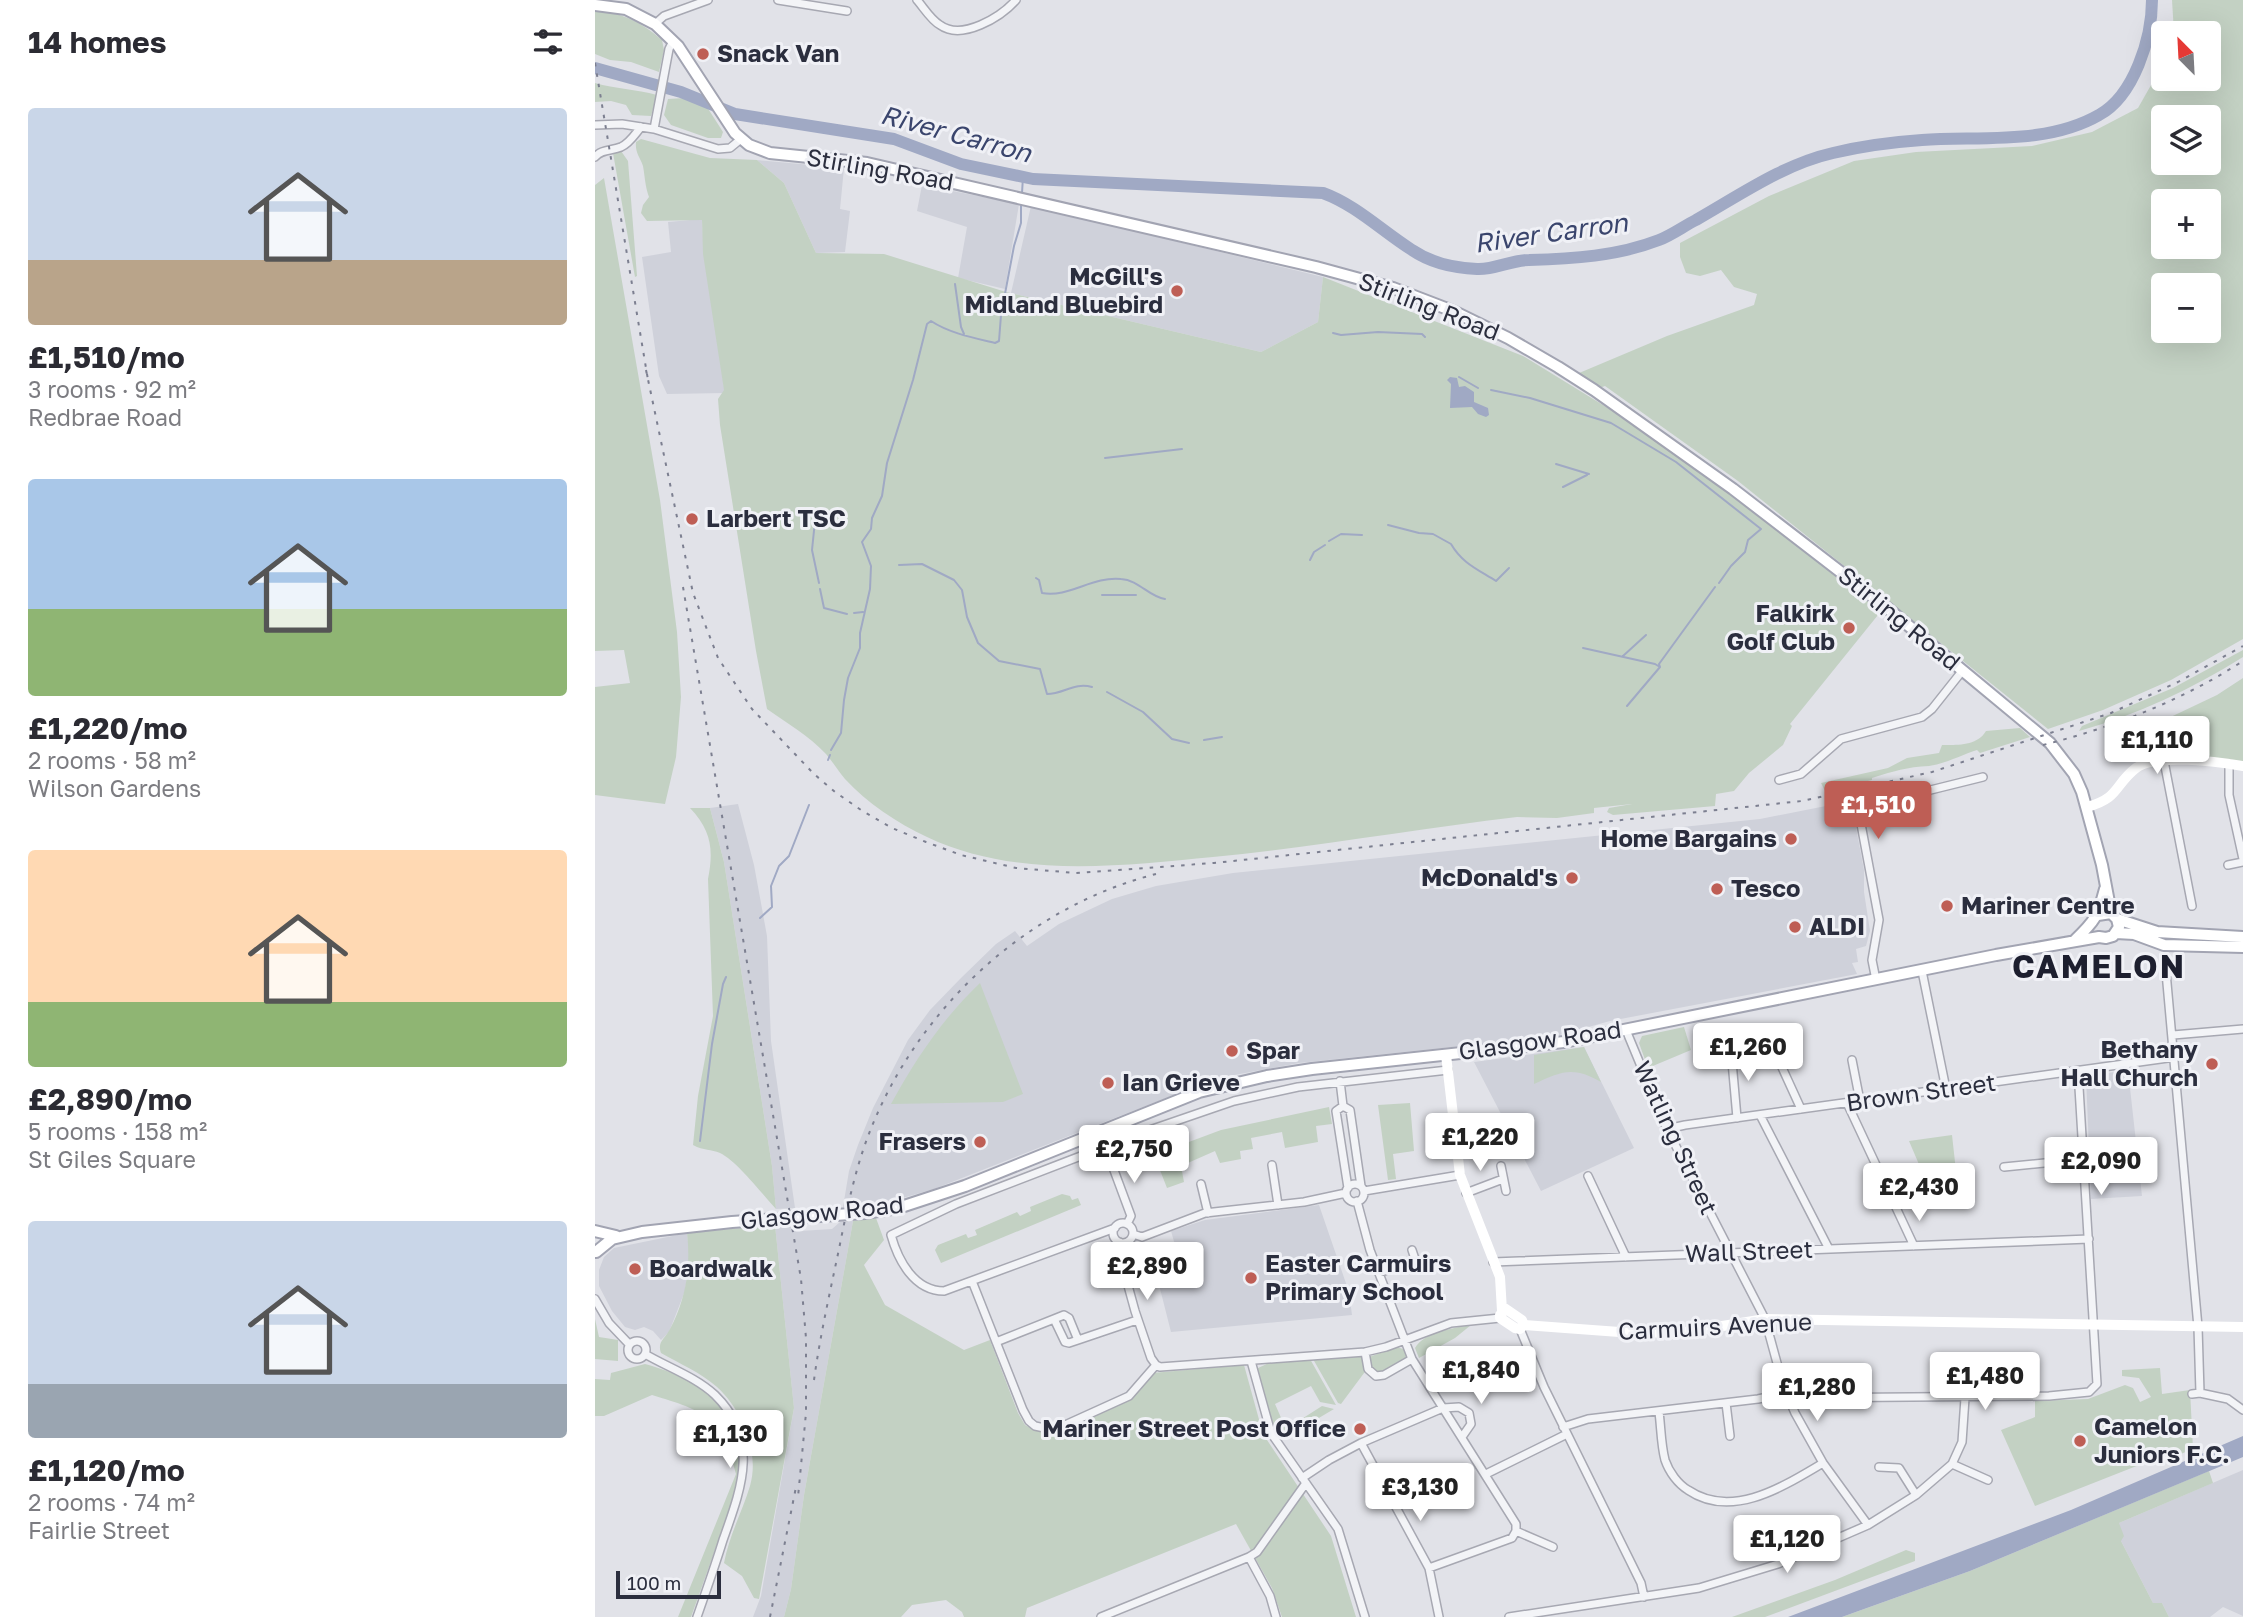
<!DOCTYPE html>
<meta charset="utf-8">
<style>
body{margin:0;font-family:"Golos Text",sans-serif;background:#f2f2f3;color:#2b2b33;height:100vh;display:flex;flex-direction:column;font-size:26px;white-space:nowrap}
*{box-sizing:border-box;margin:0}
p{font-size:23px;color:#7c7c81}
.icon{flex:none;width:38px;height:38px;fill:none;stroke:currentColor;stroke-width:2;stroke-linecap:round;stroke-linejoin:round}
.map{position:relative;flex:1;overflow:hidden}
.side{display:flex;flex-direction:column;background:#fff;width:595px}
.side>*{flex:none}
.needle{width:46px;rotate:336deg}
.controls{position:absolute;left:1556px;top:21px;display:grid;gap:14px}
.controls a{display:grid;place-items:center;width:70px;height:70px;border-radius:7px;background:#fff;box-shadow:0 7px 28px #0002;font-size:35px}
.scale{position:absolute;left:21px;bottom:18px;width:105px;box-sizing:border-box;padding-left:7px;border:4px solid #2b2e3e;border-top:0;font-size:19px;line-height:24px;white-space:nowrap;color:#2b2e3e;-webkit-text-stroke:5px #f0f1f6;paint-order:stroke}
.price{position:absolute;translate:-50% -60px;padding:0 16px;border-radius:7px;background:#fff;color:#222;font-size:23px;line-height:46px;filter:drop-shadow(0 2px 4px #0008)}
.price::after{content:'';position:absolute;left:50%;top:42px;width:21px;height:16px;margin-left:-10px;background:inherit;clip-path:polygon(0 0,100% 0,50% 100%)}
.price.selected{background:#be5e55;color:#fff}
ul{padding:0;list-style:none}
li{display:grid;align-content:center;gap:14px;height:371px;padding:0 28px}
li span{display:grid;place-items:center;height:217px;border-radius:7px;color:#555}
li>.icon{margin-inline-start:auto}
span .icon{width:126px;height:126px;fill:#fffc;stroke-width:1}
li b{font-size:30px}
h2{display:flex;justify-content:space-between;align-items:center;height:84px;padding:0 28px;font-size:30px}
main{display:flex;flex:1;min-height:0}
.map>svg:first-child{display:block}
.built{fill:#cfd1da}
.green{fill:#c3d1c3;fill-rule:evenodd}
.water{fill:#a0a9c4}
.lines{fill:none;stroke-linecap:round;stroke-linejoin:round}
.stream{stroke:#a0a9c4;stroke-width:2}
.river{stroke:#a0a9c4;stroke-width:12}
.street-casing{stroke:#a7a8b2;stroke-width:10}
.primary-casing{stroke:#a2a4b2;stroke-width:14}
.street{stroke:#f3f4f7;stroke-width:7}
.secondary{stroke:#fff;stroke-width:10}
.primary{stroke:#fff;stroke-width:10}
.rail{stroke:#7c7f90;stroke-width:2;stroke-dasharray:3.5 7;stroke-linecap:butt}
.poi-dot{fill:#be5e55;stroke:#f0f1f6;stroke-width:2.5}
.labels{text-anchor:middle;stroke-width:6;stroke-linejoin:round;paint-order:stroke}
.poi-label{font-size:24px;font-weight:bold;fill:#2b2e3e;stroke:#f0f1f6;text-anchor:start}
.street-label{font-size:24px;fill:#2b2e3e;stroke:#f0f1f6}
.water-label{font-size:26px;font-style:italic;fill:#3a456d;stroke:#f0f1f6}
.district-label{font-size:32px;font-weight:bold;letter-spacing:2px;fill:#1d1f2f;stroke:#f0f1f6}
</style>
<main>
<section class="side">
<h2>14 homes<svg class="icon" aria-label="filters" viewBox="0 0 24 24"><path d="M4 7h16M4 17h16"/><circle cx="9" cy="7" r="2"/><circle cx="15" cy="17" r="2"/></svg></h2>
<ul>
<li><span style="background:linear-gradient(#c9d6e8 70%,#b9a48a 0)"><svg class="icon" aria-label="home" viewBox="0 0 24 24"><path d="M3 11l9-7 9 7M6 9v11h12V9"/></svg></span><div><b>£1,510/mo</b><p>3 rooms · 92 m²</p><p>Redbrae Road</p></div></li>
<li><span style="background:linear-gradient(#a9c7e8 60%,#8fb573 0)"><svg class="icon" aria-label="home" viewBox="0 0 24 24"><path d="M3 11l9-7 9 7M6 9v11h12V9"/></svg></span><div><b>£1,220/mo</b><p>2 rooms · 58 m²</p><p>Wilson Gardens</p></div></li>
<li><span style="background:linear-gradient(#ffd9b3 70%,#8fb573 0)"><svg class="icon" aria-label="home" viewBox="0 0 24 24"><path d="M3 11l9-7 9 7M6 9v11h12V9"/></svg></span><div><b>£2,890/mo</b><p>5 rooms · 158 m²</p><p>St Giles Square</p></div></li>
<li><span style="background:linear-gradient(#c9d6e8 75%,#9aa5b1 0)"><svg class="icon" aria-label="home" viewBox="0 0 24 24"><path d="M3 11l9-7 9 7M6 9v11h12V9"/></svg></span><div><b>£1,120/mo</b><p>2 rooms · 74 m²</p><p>Fairlie Street</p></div></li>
</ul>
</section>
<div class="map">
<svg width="1648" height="1617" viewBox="0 0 1648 1617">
<rect width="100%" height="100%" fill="#e1e2e8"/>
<path class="built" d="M162 160 249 168 245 209 255 211 250 252 221 253 189 183Z
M327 185 424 204 410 289 363 278 372 227 322 211Z
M436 206 728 277 723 322 666 352 416 293Z
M107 219 109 253 130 393 72 394 64 376 47 257 76 252 73 222Z
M1256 801 1269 870V892L1275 931 1271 946 1261 949 1263 962 1257 963 1262 974 1015 1021 961 1036 704 1063 634 1076 599 1087 339 1189 290 1203 248 1207 254 1171 263 1145 278 1108 313 1040 335 1010 366 978 401 944 420 931 432 946 464 924 517 899 561 886 638 873 1165 819Z
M143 804 159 865 172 936 176 1041 200 1208 181 1209 177 1166 129 862 115 808Z
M989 1047 1039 1148 946 1191 879 1062Z
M1533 1070 1547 1196 1496 1199 1491 1076Z
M724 1205 754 1292 757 1315 576 1332 559 1265 584 1259 576 1231 610 1220Z
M258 1221 209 1495 196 1589 189 1617H158L166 1596 199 1408 180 1225 201 1223 205 1231 237 1229 245 1222Z
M92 1233 95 1259 90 1291 74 1332 66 1340 58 1331 49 1327 40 1330 30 1327 17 1311 4 1286V1270L9 1257 19 1248Z
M1648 1470V1616L1628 1607 1615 1617H1574L1567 1603H1558L1526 1541 1524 1523Z"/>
<path class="green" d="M1577 0H1648V639L1576 680 1508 710 1453 729 1143 481 1010 386 999 390 977 376 1072 336 1159 305 1162 294 1139 287 1126 270 1105 276 1091 273 1085 257V243L1174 196 1259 161 1321 152 1437 146 1497 132 1543 108 1568 64V79H1614V33H1579ZM1568 117H1614V163H1568ZM1568 201H1614V247H1568ZM1568 285H1614V331H1568Z
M5 10C31 15 47 23 67 40L69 50 64 72 36 62 15 60 0 54V11Z
M0 83C20 89 41 89 62 95L56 116 37 115 31 105 16 101 0 102Z
M89 98 112 107 128 132 126 138H113L76 125 69 115 73 99Z
M46 139 115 158 162 160 189 183 221 253 289 254 411 292 666 352 723 322 728 277 928 356 1047 429 1154 507 1287 610 1195 724 1197 726 1188 745 1154 773 1139 791 1121 794 1120 806 1018 815 1012 812 1014 808 1037 804 999 808V813L962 818 922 817C821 829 720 847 618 857 524 866 421 879 332 837 302 823 272 803 250 779 243 771 238 762 231 754 214 736 192 723 172 709L161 651 125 425 123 399 129 390 108 254 107 220 52 221 46 213 48 205 54 197C50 186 50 177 48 166 45 157 40 153 41 142Z
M26 151 33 161 42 276 40 277 18 153Z
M9 178 65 500 82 632 86 697 81 757 70 804 0 795V687L35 683 29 650 0 651V185Z
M1648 650V657C1597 689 1542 715 1484 731L1487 726 1578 688Z
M1648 678V763L1543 755 1544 732 1622 695Z
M1425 728 1435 737 1385 753 1382 750C1367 755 1349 764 1334 766 1312 767 1299 771 1277 778V780L1230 791 1226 783 1293 768 1312 758 1344 753 1347 745C1363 745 1382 746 1391 731Z
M95 808H115L129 862 177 1166 181 1209C167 1194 142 1161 125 1153 116 1149 109 1151 98 1145L103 1096 118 1016 113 879C119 849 116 830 95 808Z
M385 983 428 1094 408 1102 296 1104C320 1060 348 1018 385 983Z
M1089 1027 1096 1050 1053 1068 1044 1043 1047 1036Z
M989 1047 1006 1082C978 1066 967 1071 939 1084V1055Z
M815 1103 819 1151 798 1154 801 1179 793 1180 783 1105Z
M734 1107 737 1124 721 1126 723 1142 690 1148 687 1132 656 1138 658 1149 645 1151 646 1159 625 1163 620 1151 586 1166 589 1182 572 1188 559 1155 626 1130Z
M1357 1135 1365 1207 1343 1209 1314 1141Z
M467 1194 475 1196 477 1200 483 1198 486 1205 346 1263 340 1250 343 1245 371 1234 373 1238 382 1235 380 1230 422 1212 425 1216 436 1211 435 1207Z
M281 1218 289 1240 269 1265 290 1305 369 1350 395 1340 423 1413 430 1425 440 1430 457 1433 537 1398 557 1373 649 1365 668 1434 736 1536 761 1617H687L677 1588 641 1524 432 1608 430 1617H369L367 1612 351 1600 317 1605 306 1617H189L196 1589 209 1495 258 1221Z
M180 1225 199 1408 164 1599 159 1598 147 1576 129 1563C134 1536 147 1512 155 1486 165 1451 147 1410 122 1387 105 1372 85 1364 66 1353 62 1341 70 1339 75 1329 91 1299 96 1267 92 1233Z
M0 1319 4 1337 23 1340V1361L0 1359Z
M876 1325 860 1338 824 1358 820 1348C829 1332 859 1328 876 1325Z
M802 1347 811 1350 812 1353 810 1360 784 1374 778 1370 774 1357Z
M768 1355 772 1369 746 1404 743 1403 718 1359Z
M715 1359 741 1405 725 1402 716 1386 680 1404 691 1429 727 1406 739 1409 690 1438 683 1437 673 1418 662 1371 663 1368 674 1363Z
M50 1364C112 1381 148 1413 145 1480L96 1617H83L141 1474C127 1417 110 1411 57 1395L9 1416H0V1379L15 1380 16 1373Z
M1565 1368 1567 1394 1595 1390 1598 1449 1571 1460 1567 1456 1440 1506 1406 1430 1440 1417V1401L1493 1399 1530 1385 1538 1388 1545 1402 1556 1397 1544 1378 1527 1376V1370Z
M1614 1471 1618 1483 1524 1523 1529 1536 1526 1541 1558 1603H1567L1574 1617H1247L1375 1571Z
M1311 1550 1320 1553V1561L1170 1617H1137L1240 1580Z"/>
<path class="water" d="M855 377 862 378 864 387 870 386 879 392V402L893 408 894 415 891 417 883 414 877 407 855 408 856 384 852 380Z
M1648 1436V1457L1375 1571 1258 1613 1247 1617H1193L1476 1510Z"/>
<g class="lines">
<path class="stream" d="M427 193 428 177
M360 284 366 327 369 334
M738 333 746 335 783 332 827 334 830 337
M864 377 883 388
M896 390 935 398 1016 423 1081 462 1166 529 1153 540 1150 552 1136 566 1124 583
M510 458 587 449
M961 464 994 474
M968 487 992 475
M220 521 217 550 224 583
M793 525 824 533 838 534 856 544C867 563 882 569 901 581L914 568
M734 541 746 534 767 535
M715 560 719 552 730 545
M304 565 327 564 359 580 367 590 372 617 383 643 404 661 445 669 452 694C469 694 479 682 497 687
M441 578 444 580 447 593C474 598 497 576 526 579 544 580 554 597 570 599
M225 589 229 608 252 614
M507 595H541
M259 613 268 612
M988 648 1060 664 1065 667 1064 664 1120 587
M1028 656 1051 635
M512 692 548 712 577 739 594 743
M1032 706 1065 667
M609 740 627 737
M236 750 246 733 249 700 253 678 265 648V633L275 589 276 566 267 542 276 529 277 518 287 496 292 463 318 380 332 324 336 321C354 333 379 338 400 343L404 341 406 315 419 246 426 223V202
M233 760 235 755
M165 918 177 907 176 886 184 866 194 856 214 805
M105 1141 117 1044 128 984 131 977"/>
<path class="river" d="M0 68 86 92 140 114 299 139 366 164 438 179 728 193C761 205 787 231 817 250 836 263 859 268 882 269 899 270 916 260 934 260 977 259 1023 256 1064 240 1077 235 1089 226 1101 220 1145 195 1189 164 1238 153 1267 146 1298 142 1327 140 1385 136 1452 145 1504 115 1539 96 1557 38 1557 0"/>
<g class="street-casing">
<path id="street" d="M183 0 252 11
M322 0C329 8 336 20 345 25 367 41 406 17 421 0
M60 24 69 16 113 0
M0 125 27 124 59 129 123 149 135 148 146 139
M59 129 74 49 78 41
M0 157C7 149 16 151 26 147 35 143 40 134 46 127
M1569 761 1597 906
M1634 764V795L1648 859
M1184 780 1206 774 1246 739 1327 717 1337 709 1368 670
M1633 865 1648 862
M1570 961 1603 1327 1605 1393 1597 1394
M1327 971 1351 1089
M1281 980 1277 960 1284 920 1263 808 1388 777
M1031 1030 1072 1129 1170 1319 1188 1385 1200 1413 1228 1463 1273 1525
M1578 1035 1648 1029
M1136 1050 1142 1118
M1257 1060 1265 1101
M1185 1063 1206 1109
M745 1081 748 1106 755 1110 766 1186
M1252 1103 1319 1246
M748 1106 741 1111 753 1188
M1165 1115 1234 1249
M1072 1129 1090 1125 1580 1057
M510 1146 536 1216 532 1224
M677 1165 683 1205
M906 1166 911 1191
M1409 1167 1489 1159
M993 1176 1031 1257
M606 1184 613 1213
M751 1193a9 9 0 1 1 18 0a9 9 0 1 1-18 0Z
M769 1191 865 1175
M871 1193 908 1179
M762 1201 775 1250 817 1359 921 1524V1531L917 1538 834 1568
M518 1233a10 10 0 1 1 20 0a10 10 0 1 1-20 0Z
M520 1228 349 1291C319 1291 303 1260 296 1235L361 1204 543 1134 639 1101 703 1087 853 1070
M538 1234 547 1237 610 1213 709 1202 751 1193
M525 1242 523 1249 540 1311 556 1358 561 1365
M898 1262 1494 1239
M784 1273 820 1259 817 1250
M377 1281 428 1410 434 1421 440 1426 459 1430 534 1396 561 1365
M0 1299 14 1323 34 1344
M469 1315 474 1318 483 1340 474 1343 470 1342 459 1319Z
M925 1329 949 1387 1046 1583 1049 1597
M483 1340 542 1320
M33 1350a9 9 0 1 1 18 0a9 9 0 1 1-18 0Z
M401 1342 459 1319
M770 1352 773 1369 781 1376 789 1375 817 1359
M50 1354C72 1367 101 1377 120 1395 166 1440 146 1489 128 1540 120 1566 111 1591 102 1617
M656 1361 676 1433 743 1529 770 1617
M561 1365 565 1367 770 1352 791 1347 856 1323 905 1318
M1605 1393 1633 1399 1648 1410
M1193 1398 1454 1396 1494 1392 1502 1384 1483 1071
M1131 1403 1135 1436
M1064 1412C1066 1427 1066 1445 1070 1460 1074 1472 1083 1484 1093 1490 1137 1520 1189 1486 1228 1463
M968 1427 993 1419 1163 1399 1191 1393
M766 1443 834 1568 844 1617
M1357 1464 1393 1480
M1284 1467 1304 1468 1321 1495
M891 1474 972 1434
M707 1478 734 1460 766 1443 848 1408 864 1407 874 1413 876 1424 867 1437
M921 1531 958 1547
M654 1557 675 1596 681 1617
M506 1617 654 1557 662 1552 711 1483
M914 1617 1104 1588 1183 1564 1273 1525 1321 1495 1357 1464 1367 1442 1370 1398"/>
</g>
<g class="primary-casing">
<path id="primary" d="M0 5 31 9 60 24 83 46 140 133 154 145 175 153 272 163 721 267 798 288 858 311 913 338 963 367 999 390 1138 489 1291 607 1455 743 1479 774 1487 792 1507 865 1516 913
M1522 919 1562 932 1648 937
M1521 933 1539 934 1569 945 1648 947
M1480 940C1500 921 1503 916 1510 889
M0 1231 21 1236
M1 1252 17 1239 47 1232 137 1222 270 1213 303 1208 370 1186 604 1092 672 1076 717 1069 969 1042 1401 955 1504 937 1511 938 1518 936 1524 927 1522 919 1516 913 1503 915"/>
</g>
<use href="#street" class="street"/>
<path class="secondary" d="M1492 807C1525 798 1519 785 1541 768 1561 753 1624 762 1648 766
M851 1055 865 1175 905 1277 907 1311
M911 1309 927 1320 929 1325 925 1329 920 1328 905 1318V1315Z
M929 1325 1038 1333 1091 1332 1170 1319 1648 1327"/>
<use href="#primary" class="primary"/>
<path class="rail" d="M0 63 53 380
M51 370 98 593 123 658 157 709 219 774 240 792 266 810 297 828 331 842 366 855 421 868 481 873 619 863 1207 801 1337 772 1516 713 1583 682 1648 646
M88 587 206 1279 211 1338V1413L203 1497
M1448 745C1519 727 1586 701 1648 661
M219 1380C225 1336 235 1292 244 1249 252 1209 260 1169 275 1131 324 1007 432 907 561 874
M175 1617 201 1487"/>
</g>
<g class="poi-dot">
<circle cx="108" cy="54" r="7"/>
<circle cx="582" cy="291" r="7"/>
<circle cx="97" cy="519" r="7"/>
<circle cx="1254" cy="628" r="7"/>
<circle cx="1196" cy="839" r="7"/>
<circle cx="977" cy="878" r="7"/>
<circle cx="1122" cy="889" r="7"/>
<circle cx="1352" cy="906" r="7"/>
<circle cx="1200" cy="927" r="7"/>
<circle cx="637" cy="1051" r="7"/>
<circle cx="1617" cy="1064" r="7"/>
<circle cx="513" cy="1083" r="7"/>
<circle cx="385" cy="1142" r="7"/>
<circle cx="40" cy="1269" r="7"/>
<circle cx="656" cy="1278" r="7"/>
<circle cx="765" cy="1429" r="7"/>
<circle cx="1485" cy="1441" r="7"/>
</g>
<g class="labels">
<g class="poi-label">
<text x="122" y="62">Snack Van</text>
<text x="568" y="285" text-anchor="end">McGill's<tspan x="568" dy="28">Midland Bluebird</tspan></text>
<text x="111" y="527">Larbert TSC</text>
<text x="1240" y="622" text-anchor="end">Falkirk<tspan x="1240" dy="28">Golf Club</tspan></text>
<text x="1182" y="847" text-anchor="end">Home Bargains</text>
<text x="963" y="886" text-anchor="end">McDonald's</text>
<text x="1136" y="897">Tesco</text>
<text x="1366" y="914">Mariner Centre</text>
<text x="1214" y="935">ALDI</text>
<text x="1603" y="1058" text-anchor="end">Bethany<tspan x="1603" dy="28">Hall Church</tspan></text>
<text x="651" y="1059">Spar</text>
<text x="527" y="1091">Ian Grieve</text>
<text x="371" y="1150" text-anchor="end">Frasers</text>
<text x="670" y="1272">Easter Carmuirs<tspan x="670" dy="28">Primary School</tspan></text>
<text x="54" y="1277">Boardwalk</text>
<text x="1499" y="1435">Camelon<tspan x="1499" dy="28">Juniors F.C.</tspan></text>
<text x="751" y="1437" text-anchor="end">Mariner Street Post Office</text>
</g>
<g class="street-label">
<text transform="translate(285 170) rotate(10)" y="8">Stirling Road</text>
<text transform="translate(834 307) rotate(21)" y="8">Stirling Road</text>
<text transform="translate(1304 619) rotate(39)" y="8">Stirling Road</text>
<text transform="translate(945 1041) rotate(-8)" y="8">Glasgow Road</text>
<text transform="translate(1326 1093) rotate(-8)" y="8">Brown Street</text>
<text transform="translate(1080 1138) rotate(65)" y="8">Watling Street</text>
<text transform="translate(227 1213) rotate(-6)" y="8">Glasgow Road</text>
<text transform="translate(1154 1252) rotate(-2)" y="8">Wall Street</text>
<text transform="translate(1120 1327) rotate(-3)" y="8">Carmuirs Avenue</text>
</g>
<g class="water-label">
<text transform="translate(361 134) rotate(15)" y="9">River Carron</text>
<text transform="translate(956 233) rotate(-8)" y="9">River Carron</text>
</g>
<g class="district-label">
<text x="1504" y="978">CAMELON</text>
</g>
</g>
</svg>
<div class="controls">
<a><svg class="needle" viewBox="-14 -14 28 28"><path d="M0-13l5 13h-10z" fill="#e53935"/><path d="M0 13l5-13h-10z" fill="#7c7c81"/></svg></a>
<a><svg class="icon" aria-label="layers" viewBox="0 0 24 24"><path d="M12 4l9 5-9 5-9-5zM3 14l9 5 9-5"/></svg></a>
<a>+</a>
<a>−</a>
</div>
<div class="scale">100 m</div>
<b class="price" style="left:1562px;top:776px">£1,110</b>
<b class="price selected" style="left:1283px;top:841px">£1,510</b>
<b class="price" style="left:1153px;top:1083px">£1,260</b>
<b class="price" style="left:885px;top:1173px">£1,220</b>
<b class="price" style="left:539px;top:1185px">£2,750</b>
<b class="price" style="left:1506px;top:1197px">£2,090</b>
<b class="price" style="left:1324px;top:1223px">£2,430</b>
<b class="price" style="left:552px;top:1302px">£2,890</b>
<b class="price" style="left:886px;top:1406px">£1,840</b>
<b class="price" style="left:1390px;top:1412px">£1,480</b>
<b class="price" style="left:1222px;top:1423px">£1,280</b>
<b class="price" style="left:135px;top:1470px">£1,130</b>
<b class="price" style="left:825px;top:1523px">£3,130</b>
<b class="price" style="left:1192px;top:1575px">£1,120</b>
</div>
</main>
